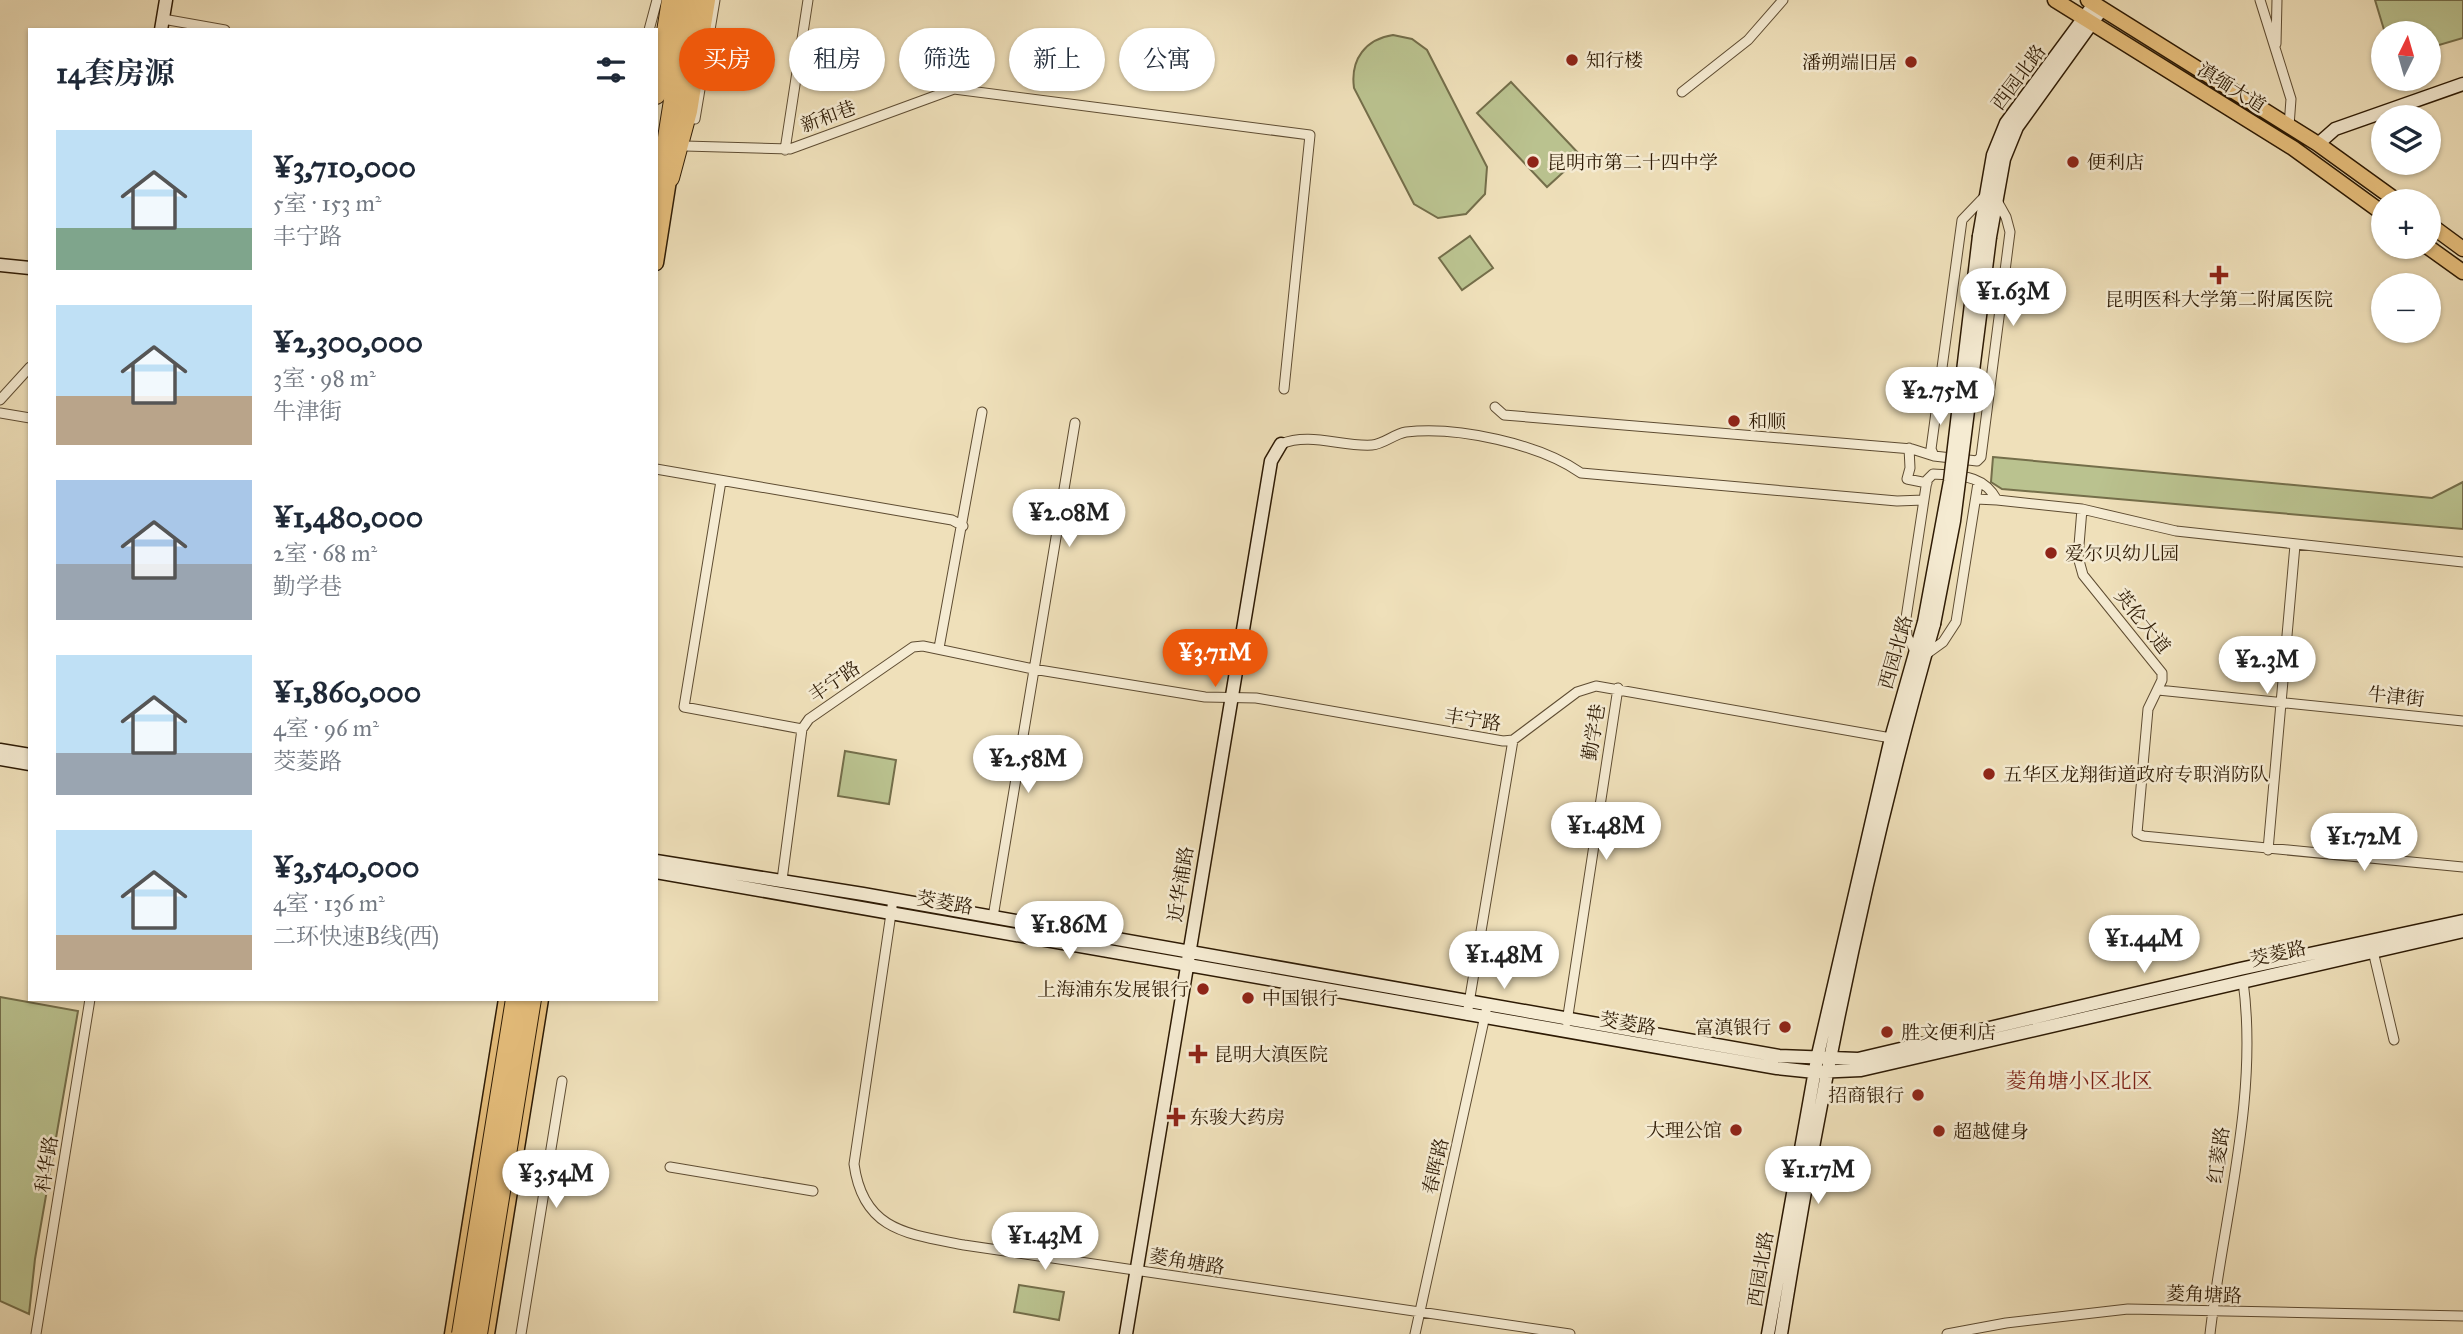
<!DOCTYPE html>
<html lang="zh">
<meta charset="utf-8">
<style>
body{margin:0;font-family:"IM FELL Great Primer","Noto Serif SC",serif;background:#f6f6f7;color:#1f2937;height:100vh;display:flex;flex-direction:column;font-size:26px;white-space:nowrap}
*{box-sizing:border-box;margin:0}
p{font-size:23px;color:#747a83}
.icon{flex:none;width:38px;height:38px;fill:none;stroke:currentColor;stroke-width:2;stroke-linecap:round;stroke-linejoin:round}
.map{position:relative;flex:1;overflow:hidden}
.side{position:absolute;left:28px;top:28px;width:630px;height:973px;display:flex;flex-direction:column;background:#fff;border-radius:0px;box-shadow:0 2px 5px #0004}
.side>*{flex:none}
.banner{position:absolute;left:679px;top:28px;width:665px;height:63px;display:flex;gap:14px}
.needle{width:46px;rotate:5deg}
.controls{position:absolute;left:2371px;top:21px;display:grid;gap:14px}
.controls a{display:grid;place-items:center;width:70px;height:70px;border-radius:50%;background:#fff;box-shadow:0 2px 5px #0004;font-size:35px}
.price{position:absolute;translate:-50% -60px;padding:0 16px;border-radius:24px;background:#fff;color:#222;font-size:23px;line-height:46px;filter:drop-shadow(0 2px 4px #0008)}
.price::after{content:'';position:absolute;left:50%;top:42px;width:21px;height:16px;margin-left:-10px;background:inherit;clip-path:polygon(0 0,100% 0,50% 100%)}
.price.current{background:#ea580c;color:#fff}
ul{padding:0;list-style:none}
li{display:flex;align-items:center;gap:21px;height:175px;padding:0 28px}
li span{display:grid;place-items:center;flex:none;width:196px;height:140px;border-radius:0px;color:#555}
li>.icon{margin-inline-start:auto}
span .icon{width:84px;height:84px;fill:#fffc;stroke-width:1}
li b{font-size:30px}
h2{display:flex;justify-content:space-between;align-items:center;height:84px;padding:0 28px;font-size:30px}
.chip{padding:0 24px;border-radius:32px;background:#fff;box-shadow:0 2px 5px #0004;font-size:24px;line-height:63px}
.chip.current{background:#ea580c;color:#fff}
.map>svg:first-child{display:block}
.green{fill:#bac28f;stroke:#746e4a;stroke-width:2}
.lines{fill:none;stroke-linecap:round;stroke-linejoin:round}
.street-casing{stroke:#5e4c32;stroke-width:11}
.secondary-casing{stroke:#2d1a04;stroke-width:15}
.primary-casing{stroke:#2d1a04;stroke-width:17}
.highway-casing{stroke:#2d1a04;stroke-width:20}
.street{stroke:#f5ebd2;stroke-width:9}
.secondary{stroke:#f5ebd2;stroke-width:12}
.primary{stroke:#e8c07d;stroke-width:14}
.highway{stroke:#e8c07d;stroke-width:18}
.secondary-bridge-casing{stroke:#2d1a04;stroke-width:15;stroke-linecap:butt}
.highway-bridge-casing{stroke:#2d1a04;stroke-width:20;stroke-linecap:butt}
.secondary-bridge{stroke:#f5ebd2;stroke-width:12}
.highway-bridge{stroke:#e8c07d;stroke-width:18}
.poi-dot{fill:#8f2418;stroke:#f5ebd2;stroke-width:2.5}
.labels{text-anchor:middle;stroke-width:5;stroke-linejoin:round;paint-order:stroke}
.poi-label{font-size:19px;fill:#2d1a04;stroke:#f5ebd2;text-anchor:start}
.street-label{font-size:19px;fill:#2d1a04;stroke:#f5ebd2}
.neighbourhood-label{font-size:21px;fill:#7a1f14;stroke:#f5ebd2}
</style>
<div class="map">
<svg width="2463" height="1334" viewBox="0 0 2463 1334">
<rect width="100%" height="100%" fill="#efe0ba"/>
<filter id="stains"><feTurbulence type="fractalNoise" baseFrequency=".00286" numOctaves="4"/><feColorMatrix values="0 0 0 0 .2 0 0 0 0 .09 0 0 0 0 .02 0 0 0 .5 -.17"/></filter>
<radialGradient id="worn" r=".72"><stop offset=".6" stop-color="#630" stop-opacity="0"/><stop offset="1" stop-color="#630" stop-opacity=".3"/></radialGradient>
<path class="green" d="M2375 0H2463V38L2429 48V33H2385Z
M1393 35 1412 39 1427 50 1487 167 1485 194 1466 214 1438 218 1414 204 1354 88C1350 59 1366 39 1393 35Z
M1511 82 1581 156 1547 187 1477 113Z
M1470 236 1493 268 1462 290 1439 258Z
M1993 457 2432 498 2463 482V529L2002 489 1991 482Z
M845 751 896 760 889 804 838 796Z
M0 997 78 1011 35 1259 29 1314 0 1301Z
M1019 1285 1064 1292 1059 1320 1014 1312Z"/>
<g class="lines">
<g class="street-casing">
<path id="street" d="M2260 0 2291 99 2289 126
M163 19 225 30
M649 30 657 0
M2276 44 2277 0
M1682 92 1748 40 1783 0
M695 119 715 0
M685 146 790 149 954 89 1310 135 1284 389
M785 150 808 0
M0 400 30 367
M1495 407 1504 415 1912 449 1934 456 1977 461 1981 457 2010 232 2006 217 1996 199
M0 413 30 418
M1281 444C1310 432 1342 447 1372 445 1384 444 1394 434 1406 432 1458 426 1539 444 1581 473L1897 501 1924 500
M1909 448 1910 468 1907 479 1927 483
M1934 456 1931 449 1962 220 1985 196
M656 469 952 520 963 526
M721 481 684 707 802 729
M1997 500 2082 509 2176 531 2463 562
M2082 509 2078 557 2083 575 2162 673V680L2148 709 2137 833 2143 836 2463 867
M939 648 982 412
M1915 651 1907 636 1906 618 1927 480 1933 474C1960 476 1983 474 1997 500L1976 499
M1925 655 1943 642 1956 622 1978 483
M2158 690 2463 721
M2268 850 2295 545
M782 880 802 729 809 719 913 647 923 646 1033 669 1205 697 1256 698 1503 741 1513 740 1577 692 1596 686 1891 738
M893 900 854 1164C863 1231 908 1234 964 1245L1570 1334
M993 917 1075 423
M2373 951 2394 1040
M1467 1015 1513 740
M1567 1022 1618 688
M670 1167 813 1191
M36 1334 90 999
M521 1334 562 1081
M1415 1334 1486 1011
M1947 1334 2006 1323 2128 1309 2463 1316
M2210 1334C2223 1219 2259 1097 2243 981"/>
</g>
<g class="secondary-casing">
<path id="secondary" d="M161 30 166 0
M2318 144 2335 129 2463 84
M1979 236 1993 155 2006 123 2094 4
M1990 237 2004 159 2017 127 2102 9
M0 265 30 268
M0 750 30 755
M0 759 30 764
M656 861 863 894 1779 1056 1858 1059 2240 969 2463 921
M656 872 1777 1068 1815 1072 1861 1070 2463 931
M1126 1334 1271 461 1281 444
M1768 1334 1817 1059 1891 738 1924 622
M1781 1334C1819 1095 1867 857 1934 624"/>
</g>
<g class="primary-casing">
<path id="primary" d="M2055 0 2293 148 2384 214
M2088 0 2318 144 2397 201
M2429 224 2463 249
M2428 247 2463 272
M656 263 670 174
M452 1334 506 999
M487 1334 541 999"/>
</g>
<g class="highway-casing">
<path id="highway" d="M656 95 671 0
M670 178 688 111 706 0
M656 207 689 0"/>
</g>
<use href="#street" class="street"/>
<use href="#secondary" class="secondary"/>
<use href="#primary" class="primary"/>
<use href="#highway" class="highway"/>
<g class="secondary-bridge-casing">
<path id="secondary-bridge" d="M1924 622 1950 481 1979 236
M1934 624 1954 521 1990 237"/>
</g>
<g class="highway-bridge-casing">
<path id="highway-bridge" d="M461 1334 515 999
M478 1334 532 999"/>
</g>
<use href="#secondary-bridge" class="secondary-bridge"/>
<use href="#highway-bridge" class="highway-bridge"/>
</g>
<g class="poi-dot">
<circle cx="1572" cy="60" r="7"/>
<circle cx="1911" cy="62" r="7"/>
<circle cx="1533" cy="162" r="7"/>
<circle cx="2073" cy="162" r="7"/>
<path d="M2215.5 264.5h7v7h7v7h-7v7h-7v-7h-7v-7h7z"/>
<circle cx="1734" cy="421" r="7"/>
<circle cx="2051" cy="553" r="7"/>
<circle cx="1989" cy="774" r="7"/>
<circle cx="1203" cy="989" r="7"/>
<circle cx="1248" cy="998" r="7"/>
<circle cx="1785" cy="1027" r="7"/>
<circle cx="1887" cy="1032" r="7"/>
<path d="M1194.5 1043.5h7v7h7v7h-7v7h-7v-7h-7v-7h7z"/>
<circle cx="1918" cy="1095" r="7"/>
<path d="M1172.5 1106.5h7v7h7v7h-7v7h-7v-7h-7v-7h7z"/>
<circle cx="1736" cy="1130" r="7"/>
<circle cx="1939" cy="1131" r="7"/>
</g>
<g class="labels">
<g class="poi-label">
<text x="1586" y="67">知行楼</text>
<text x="1897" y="69" text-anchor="end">潘朔端旧居</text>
<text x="1547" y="169">昆明市第二十四中学</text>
<text x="2087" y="169">便利店</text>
<text x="2219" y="306" text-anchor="middle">昆明医科大学第二附属医院</text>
<text x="1748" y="428">和顺</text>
<text x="2065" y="560">爱尔贝幼儿园</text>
<text x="2003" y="781">五华区龙翔街道政府专职消防队</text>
<text x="1189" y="996" text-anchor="end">上海浦东发展银行</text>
<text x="1262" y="1005">中国银行</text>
<text x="1771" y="1034" text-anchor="end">富滇银行</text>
<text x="1901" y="1039">胜文便利店</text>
<text x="1214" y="1061">昆明大滇医院</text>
<text x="1904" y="1102" text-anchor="end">招商银行</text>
<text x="1190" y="1124">东骏大药房</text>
<text x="1722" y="1137" text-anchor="end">大理公馆</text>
<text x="1953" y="1138">超越健身</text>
</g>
<g class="street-label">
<text transform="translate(2018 77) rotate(-53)" y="7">西园北路</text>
<text transform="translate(2232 87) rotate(32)" y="7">滇缅大道</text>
<text transform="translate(828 116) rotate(-20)" y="7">新和巷</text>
<text transform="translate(2143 621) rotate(51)" y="7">英伦大道</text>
<text transform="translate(1895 652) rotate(-74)" y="7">西园北路</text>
<text transform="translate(834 681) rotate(-34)" y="7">丰宁路</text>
<text transform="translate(2396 696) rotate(6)" y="7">牛津街</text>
<text transform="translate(1473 719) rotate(9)" y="7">丰宁路</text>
<text transform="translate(1593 732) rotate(-81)" y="7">勤学巷</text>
<text transform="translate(1180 884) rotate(-81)" y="7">近华浦路</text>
<text transform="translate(945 902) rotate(10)" y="7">茭菱路</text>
<text transform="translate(2278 953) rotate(-13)" y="7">茭菱路</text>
<text transform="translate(1628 1023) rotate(10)" y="7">茭菱路</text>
<text transform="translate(2218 1155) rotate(-82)" y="7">红菱路</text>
<text transform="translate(46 1164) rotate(-81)" y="7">科华路</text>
<text transform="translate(1435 1166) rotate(-77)" y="7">春晖路</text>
<text transform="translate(1187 1261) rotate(9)" y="7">菱角塘路</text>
<text transform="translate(1760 1269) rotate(-81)" y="7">西园北路</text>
<text transform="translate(2204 1294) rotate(2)" y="7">菱角塘路</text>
</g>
<g class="neighbourhood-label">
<text x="2079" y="1088">菱角塘小区北区</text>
</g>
</g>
<rect width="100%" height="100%" filter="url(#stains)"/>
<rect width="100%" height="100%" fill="url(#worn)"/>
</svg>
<div class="controls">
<a><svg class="needle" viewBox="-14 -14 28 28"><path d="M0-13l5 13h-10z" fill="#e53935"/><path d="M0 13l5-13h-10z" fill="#747a83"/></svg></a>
<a><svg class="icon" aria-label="layers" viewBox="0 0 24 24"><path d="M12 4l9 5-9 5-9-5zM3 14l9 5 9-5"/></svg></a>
<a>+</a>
<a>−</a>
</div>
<b class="price" style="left:2013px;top:328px">¥1.63M</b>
<b class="price" style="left:1940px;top:427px">¥2.75M</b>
<b class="price" style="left:1069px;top:549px">¥2.08M</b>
<b class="price current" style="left:1215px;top:689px">¥3.71M</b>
<b class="price" style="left:2267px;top:696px">¥2.3M</b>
<b class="price" style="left:1028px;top:795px">¥2.58M</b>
<b class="price" style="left:1606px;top:862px">¥1.48M</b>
<b class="price" style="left:2364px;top:873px">¥1.72M</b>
<b class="price" style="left:1069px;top:961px">¥1.86M</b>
<b class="price" style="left:2144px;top:975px">¥1.44M</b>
<b class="price" style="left:1504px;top:991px">¥1.48M</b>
<b class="price" style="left:1818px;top:1206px">¥1.17M</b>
<b class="price" style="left:556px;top:1210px">¥3.54M</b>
<b class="price" style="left:1045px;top:1272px">¥1.43M</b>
<div class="banner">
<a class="chip current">买房</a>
<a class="chip">租房</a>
<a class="chip">筛选</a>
<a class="chip">新上</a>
<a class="chip">公寓</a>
</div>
<section class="side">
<h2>14套房源<svg class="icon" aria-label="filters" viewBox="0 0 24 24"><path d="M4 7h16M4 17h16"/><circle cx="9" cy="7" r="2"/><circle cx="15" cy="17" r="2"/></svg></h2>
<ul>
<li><span style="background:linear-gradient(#bfe0f5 70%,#7fa58c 0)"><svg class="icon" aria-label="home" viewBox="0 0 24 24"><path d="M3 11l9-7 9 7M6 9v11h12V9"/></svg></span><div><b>¥3,710,000</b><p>5室 · 153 m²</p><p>丰宁路</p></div></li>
<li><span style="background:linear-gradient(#bfe0f5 65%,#b9a48a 0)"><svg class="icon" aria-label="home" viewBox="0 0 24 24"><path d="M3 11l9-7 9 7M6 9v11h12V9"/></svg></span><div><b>¥2,300,000</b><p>3室 · 98 m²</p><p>牛津街</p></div></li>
<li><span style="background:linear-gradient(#a9c7e8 60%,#9aa5b1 0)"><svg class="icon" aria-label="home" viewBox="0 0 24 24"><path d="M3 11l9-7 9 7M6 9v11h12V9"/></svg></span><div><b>¥1,480,000</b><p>2室 · 68 m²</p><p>勤学巷</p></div></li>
<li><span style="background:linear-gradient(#bfe0f5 70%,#9aa5b1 0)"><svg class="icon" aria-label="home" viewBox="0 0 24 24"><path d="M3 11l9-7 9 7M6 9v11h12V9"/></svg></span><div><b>¥1,860,000</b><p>4室 · 96 m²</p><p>茭菱路</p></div></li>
<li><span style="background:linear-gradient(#bfe0f5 75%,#b9a48a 0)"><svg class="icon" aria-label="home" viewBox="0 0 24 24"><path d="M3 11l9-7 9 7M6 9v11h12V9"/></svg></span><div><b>¥3,540,000</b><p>4室 · 136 m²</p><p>二环快速B线(西)</p></div></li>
</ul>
</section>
</div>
